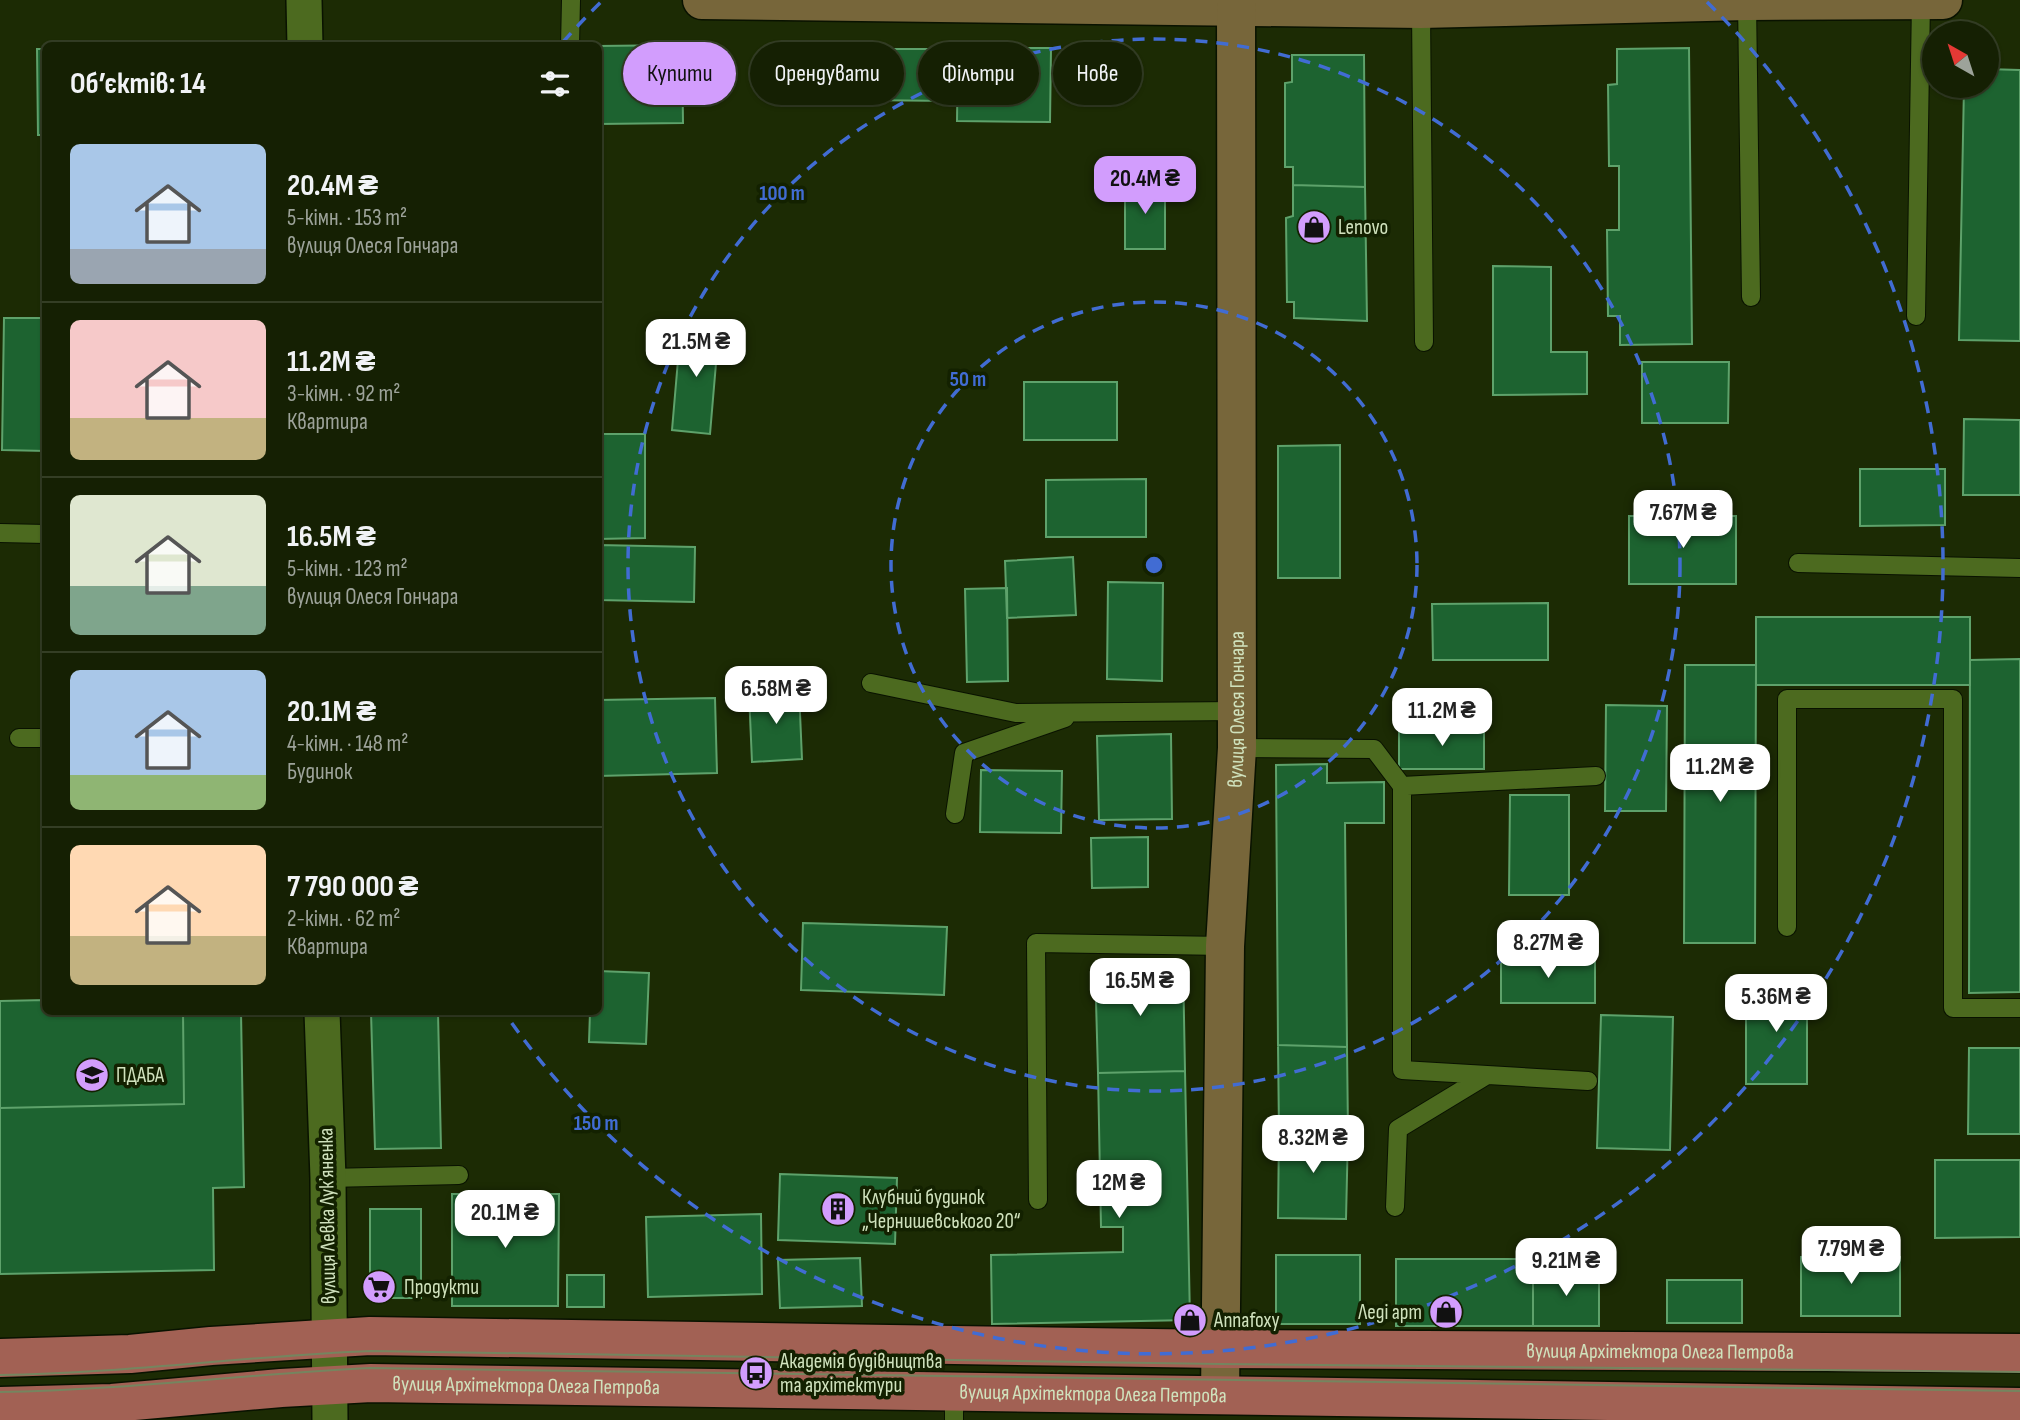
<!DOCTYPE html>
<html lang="uk">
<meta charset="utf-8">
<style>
body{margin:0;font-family:"Sofia Sans Condensed",sans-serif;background:#222d12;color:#f1f3f6;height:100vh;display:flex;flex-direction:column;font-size:26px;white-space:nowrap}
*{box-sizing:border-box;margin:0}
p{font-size:23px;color:#9da39a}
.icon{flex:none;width:38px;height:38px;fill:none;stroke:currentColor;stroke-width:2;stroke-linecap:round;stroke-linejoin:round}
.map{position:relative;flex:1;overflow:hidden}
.panel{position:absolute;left:42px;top:42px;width:560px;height:973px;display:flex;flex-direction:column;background:#152003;border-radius:10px;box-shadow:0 2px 5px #0004,0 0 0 2px #343e25}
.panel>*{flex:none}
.banner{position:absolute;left:623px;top:42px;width:665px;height:63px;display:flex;gap:14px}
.needle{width:46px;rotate:321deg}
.tools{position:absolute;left:1922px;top:21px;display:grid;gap:14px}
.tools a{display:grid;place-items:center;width:77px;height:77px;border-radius:50%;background:#152003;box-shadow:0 2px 5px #0004,0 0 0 2px #343e25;font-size:35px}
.price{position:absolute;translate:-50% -60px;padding:0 16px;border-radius:14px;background:#fff;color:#222;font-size:23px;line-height:46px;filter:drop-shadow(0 2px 4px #0008)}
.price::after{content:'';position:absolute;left:50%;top:42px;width:21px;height:16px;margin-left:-10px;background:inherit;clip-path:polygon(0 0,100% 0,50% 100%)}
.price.active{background:#d29dfd;color:#111}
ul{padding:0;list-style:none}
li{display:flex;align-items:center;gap:21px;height:175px;padding:0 28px}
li+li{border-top:2px solid #343e25}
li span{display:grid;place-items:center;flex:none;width:196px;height:140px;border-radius:10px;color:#555}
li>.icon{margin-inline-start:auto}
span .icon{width:84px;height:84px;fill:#fffc;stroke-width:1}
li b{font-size:30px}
h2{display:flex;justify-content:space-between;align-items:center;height:84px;padding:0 28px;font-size:30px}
.pill{padding:0 24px;border-radius:32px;background:#152003;box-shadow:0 2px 5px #0004,0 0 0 2px #343e25;font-size:24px;line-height:63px}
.pill.active{background:#d29dfd;color:#111}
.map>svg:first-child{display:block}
.building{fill:#1d6330;stroke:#5ea26b;stroke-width:2}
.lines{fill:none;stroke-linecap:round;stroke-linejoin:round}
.lane-casing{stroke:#091200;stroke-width:20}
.street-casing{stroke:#091200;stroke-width:38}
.secondary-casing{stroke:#091200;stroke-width:41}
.primary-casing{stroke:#091200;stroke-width:41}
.lane{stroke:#4c6a1f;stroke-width:18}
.street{stroke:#4c6a1f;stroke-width:35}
.secondary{stroke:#77663a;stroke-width:38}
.primary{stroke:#a26154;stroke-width:38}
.tram{stroke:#75855f;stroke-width:2}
.ring{fill:none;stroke:#416cd3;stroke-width:3.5;stroke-dasharray:12 9}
.labels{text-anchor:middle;stroke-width:7;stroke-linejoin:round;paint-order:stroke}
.poi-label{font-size:21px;fill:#d0e2bd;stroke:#132100;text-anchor:start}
.street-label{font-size:21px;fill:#d0e2bd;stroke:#132100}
.centre{fill:#416cd3;stroke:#132100;stroke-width:3.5}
.ring-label{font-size:21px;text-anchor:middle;font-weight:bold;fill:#416cd3;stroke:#132100;stroke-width:7;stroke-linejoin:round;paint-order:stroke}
</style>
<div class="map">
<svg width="2020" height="1420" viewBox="0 0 2020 1420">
<rect width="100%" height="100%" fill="#1c2b04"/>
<path class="building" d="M682 45 683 123 598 124V46Z
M958 48H1051L1050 122 957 121Z
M1689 48 1692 344 1620 345V316H1608L1607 230H1619V166H1609L1608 85 1617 84V49Z
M37 49H46V135H38Z
M865 49H949V101L864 100Z
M1292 55H1364L1365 187 1293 185V167H1285V83L1292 82Z
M1986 69 2020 70V341L1959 340 1964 86H1986Z
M1125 183H1165V249H1125Z
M1293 185 1365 187 1367 321 1294 318V302H1287L1286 218 1293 216Z
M1493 266 1551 267V352H1587V394L1493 395Z
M4 318H46V451L2 450Z
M681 325 719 328 710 434 672 430Z
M1642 362H1729L1728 423H1642Z
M1024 382H1117V440H1024Z
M1964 419 2020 420V495H1963Z
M598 434H645V538L598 539Z
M1340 445V578H1278V446Z
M1860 469H1945V525L1860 526Z
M1146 479V537H1046V480Z
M1629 516H1736V584H1629Z
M598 545 695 547 694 602 598 600Z
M1073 557 1076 615 1007 618 1005 561Z
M1108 582 1163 583 1162 681 1107 679Z
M1007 588 1008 681 967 682 965 589Z
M1548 603V660H1433L1432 604Z
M1756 617H1970V685H1756Z
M2020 659V992L1969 993 1970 660Z
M1685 665H1756L1755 943H1684Z
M799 690 802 759 752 762 749 693Z
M715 698 717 773 598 776V700Z
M1606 705 1667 706 1666 811H1605Z
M1399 727H1484V769H1399Z
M1171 734 1172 819 1099 820 1097 736Z
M1327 764V783L1384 782V823H1345L1347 1047 1278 1045 1276 765Z
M981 770 1062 771 1061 833 980 832Z
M1510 795H1569V895H1509Z
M1148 837V887L1092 888 1091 838Z
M803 923 947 927 944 995 801 990Z
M1501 958H1595V1003H1501Z
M1183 964 1185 1071 1098 1073 1095 965Z
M598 971 649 973 646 1044 589 1042 590 1012H598Z
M1746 985H1807V1084H1746Z
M46 1000V1012H183L184 1104 0 1108V1001Z
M183 1012H241L244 1187 213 1188 214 1270 0 1274V1108L184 1104Z
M371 1012H438L441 1148 375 1149Z
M1601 1015 1673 1017 1670 1150 1597 1148Z
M1278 1045 1347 1047 1348 1132H1279Z
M1969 1048H2020V1134H1968Z
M1185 1071 1190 1320 992 1324 991 1255 1123 1252V1227H1101L1098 1073Z
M1279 1132H1348L1346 1219 1278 1218Z
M1935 1160H2020V1237L1935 1238Z
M780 1174 897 1178 895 1244 778 1240Z
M452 1194H559L558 1306H452Z
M370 1209H421V1298H370Z
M761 1214 762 1294 648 1297 646 1217Z
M1276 1255H1360V1324H1276Z
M1801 1257H1900V1316H1801Z
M860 1258 862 1306 780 1308 778 1260Z
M1396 1259H1533V1326H1396Z
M1533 1270H1599V1326H1533Z
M567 1275H604V1307H567Z
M1667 1280H1742V1323H1667Z"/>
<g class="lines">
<g class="lane-casing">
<path id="lane" d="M1747 1 1751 297
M1421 9 1424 342
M570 46 571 0
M1916 316 1921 1
M0 533 46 534
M1798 563 2020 568
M871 683 1016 713 1237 711
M19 738H46
M1237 748 1374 749 1402 786 1596 776
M1402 786V1070L1588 1081
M955 814 964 753 1065 718
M1787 927V699H1953V1008H2020
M328 1178 459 1175
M1038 1200 1036 943 1225 946
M1395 1207 1398 1129 1487 1075
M954 1420V1390"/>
</g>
<g class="street-casing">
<path id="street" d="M304 0 305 46
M322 1012 328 1178 330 1420"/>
</g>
<g class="secondary-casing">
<g id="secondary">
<path d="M702 0 1421 9 1747 1 1943 0"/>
<path id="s1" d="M1220 1395 1225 946 1237 748 1236 0"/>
</g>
</g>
<g class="primary-casing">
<g id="primary">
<path id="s2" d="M0 1358 130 1354 211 1346 370 1336 1220 1349 2020 1353"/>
<path id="s3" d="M0 1406 112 1403 281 1388 371 1383 2020 1407"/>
</g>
</g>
<use href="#lane" class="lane"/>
<use href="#street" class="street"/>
<use href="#secondary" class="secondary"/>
<use href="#primary" class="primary"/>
<path class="tram" d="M0 1375C124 1373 247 1356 371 1351L1220 1364 2020 1372
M0 1392C124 1390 247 1374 370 1368L2020 1391"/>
</g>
<g class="ring">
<circle cx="1154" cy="565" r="263"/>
<circle cx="1154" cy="565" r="526"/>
<path d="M563 42A789 789 0 0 1 601 2M1707 2A789 789 0 1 1 504 1012"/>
</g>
<defs>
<g id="shop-disc" transform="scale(1.75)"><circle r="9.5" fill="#d29dfd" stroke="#132100"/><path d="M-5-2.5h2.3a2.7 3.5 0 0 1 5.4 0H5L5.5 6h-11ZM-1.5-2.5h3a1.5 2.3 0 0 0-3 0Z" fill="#111"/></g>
<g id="university-disc" transform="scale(1.75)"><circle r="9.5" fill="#d29dfd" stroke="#132100"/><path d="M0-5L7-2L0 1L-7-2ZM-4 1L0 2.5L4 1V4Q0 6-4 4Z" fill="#111"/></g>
<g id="building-disc" transform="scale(1.75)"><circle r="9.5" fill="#d29dfd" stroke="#132100"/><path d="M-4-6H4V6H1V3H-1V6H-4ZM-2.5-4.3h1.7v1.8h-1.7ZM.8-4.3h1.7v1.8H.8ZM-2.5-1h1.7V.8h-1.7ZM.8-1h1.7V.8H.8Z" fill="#111"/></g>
<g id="supermarket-disc" transform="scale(1.75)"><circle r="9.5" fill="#d29dfd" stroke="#132100"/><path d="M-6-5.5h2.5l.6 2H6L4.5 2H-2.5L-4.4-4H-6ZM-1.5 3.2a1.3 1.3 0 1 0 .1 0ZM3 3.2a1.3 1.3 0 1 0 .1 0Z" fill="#111"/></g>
<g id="bus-disc" transform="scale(1.75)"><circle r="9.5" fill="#d29dfd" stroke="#132100"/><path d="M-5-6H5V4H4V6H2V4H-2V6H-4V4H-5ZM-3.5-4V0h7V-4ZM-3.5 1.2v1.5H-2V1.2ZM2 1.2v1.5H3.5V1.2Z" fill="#111"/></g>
</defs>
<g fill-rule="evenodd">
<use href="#shop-disc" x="1314" y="227"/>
<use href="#university-disc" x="92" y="1075"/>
<use href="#building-disc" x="838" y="1209"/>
<use href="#supermarket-disc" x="379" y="1287"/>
<use href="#shop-disc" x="1446" y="1312"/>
<use href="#shop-disc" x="1190" y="1320"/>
<use href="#bus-disc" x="756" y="1373"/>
</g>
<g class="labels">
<g class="poi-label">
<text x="1338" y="234">Lenovo</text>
<text x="116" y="1082">ПДАБА</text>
<text x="862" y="1204">Клубний будинок<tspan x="862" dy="24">„Чернишевського 20“</tspan></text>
<text x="404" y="1294">Продукти</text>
<text x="1422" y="1319" text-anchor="end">Леді арт</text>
<text x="1214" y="1327">Annafoxy</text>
<text x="780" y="1368">Академія будівництва<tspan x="780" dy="24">та архітектури</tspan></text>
</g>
<g class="street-label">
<text dy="7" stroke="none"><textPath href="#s1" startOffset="686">вулиця Олеся Гончара</textPath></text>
<text transform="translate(327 1216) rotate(-91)" y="7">вулиця Левка Лукʼяненка</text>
<text dy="7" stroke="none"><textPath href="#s2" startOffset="1661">вулиця Архітектора Олега Петрова</textPath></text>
<text dy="7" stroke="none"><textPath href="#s3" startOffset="527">вулиця Архітектора Олега Петрова</textPath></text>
<text dy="7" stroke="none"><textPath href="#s3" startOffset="1094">вулиця Архітектора Олега Петрова</textPath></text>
</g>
</g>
<circle cx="1154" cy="565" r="10" class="centre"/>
<g class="ring-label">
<text x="782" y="200">100 m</text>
<text x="968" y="386">50 m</text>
<text x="596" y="1130">150 m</text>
</g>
</svg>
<div class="tools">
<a><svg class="needle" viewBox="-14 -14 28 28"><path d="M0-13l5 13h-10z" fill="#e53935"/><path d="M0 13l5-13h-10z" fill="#9da39a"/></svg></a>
</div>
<b class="price active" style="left:1145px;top:216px">20.4M ₴</b>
<b class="price" style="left:696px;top:379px">21.5M ₴</b>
<b class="price" style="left:1683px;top:550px">7.67M ₴</b>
<b class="price" style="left:776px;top:726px">6.58M ₴</b>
<b class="price" style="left:1442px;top:748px">11.2M ₴</b>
<b class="price" style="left:1720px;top:804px">11.2M ₴</b>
<b class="price" style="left:1548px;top:980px">8.27M ₴</b>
<b class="price" style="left:1140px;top:1018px">16.5M ₴</b>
<b class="price" style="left:1776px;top:1034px">5.36M ₴</b>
<b class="price" style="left:1313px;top:1175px">8.32M ₴</b>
<b class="price" style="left:1119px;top:1220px">12M ₴</b>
<b class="price" style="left:505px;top:1250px">20.1M ₴</b>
<b class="price" style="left:1851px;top:1286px">7.79M ₴</b>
<b class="price" style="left:1566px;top:1298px">9.21M ₴</b>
<div class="banner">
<a class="pill active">Купити</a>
<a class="pill">Орендувати</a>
<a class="pill">Фільтри</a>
<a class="pill">Нове</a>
</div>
<section class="panel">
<h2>Об’єктів: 14<svg class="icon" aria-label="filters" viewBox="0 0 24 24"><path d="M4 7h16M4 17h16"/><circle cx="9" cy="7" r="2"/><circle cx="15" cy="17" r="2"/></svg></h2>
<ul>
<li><span style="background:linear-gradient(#a9c7e8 75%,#9aa5b1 0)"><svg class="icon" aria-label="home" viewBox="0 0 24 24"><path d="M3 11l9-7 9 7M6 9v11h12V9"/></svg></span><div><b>20.4M ₴</b><p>5-кімн. · 153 m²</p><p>вулиця Олеся Гончара</p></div></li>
<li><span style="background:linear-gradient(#f6c9c9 70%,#c2b280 0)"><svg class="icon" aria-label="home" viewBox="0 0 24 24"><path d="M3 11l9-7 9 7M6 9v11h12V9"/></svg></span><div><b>11.2M ₴</b><p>3-кімн. · 92 m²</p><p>Квартира</p></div></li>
<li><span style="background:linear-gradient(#dfe7d0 65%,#7fa58c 0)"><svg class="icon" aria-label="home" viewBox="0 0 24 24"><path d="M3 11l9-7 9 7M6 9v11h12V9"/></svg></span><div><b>16.5M ₴</b><p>5-кімн. · 123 m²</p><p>вулиця Олеся Гончара</p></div></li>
<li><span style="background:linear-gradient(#a9c7e8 75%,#8fb573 0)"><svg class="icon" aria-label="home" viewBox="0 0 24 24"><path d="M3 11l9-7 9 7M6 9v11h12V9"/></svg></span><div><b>20.1M ₴</b><p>4-кімн. · 148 m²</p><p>Будинок</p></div></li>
<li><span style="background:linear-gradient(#ffd9b3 65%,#c2b280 0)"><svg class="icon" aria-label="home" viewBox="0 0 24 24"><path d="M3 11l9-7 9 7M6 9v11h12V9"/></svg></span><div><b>7 790 000 ₴</b><p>2-кімн. · 62 m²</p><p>Квартира</p></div></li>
</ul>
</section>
</div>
